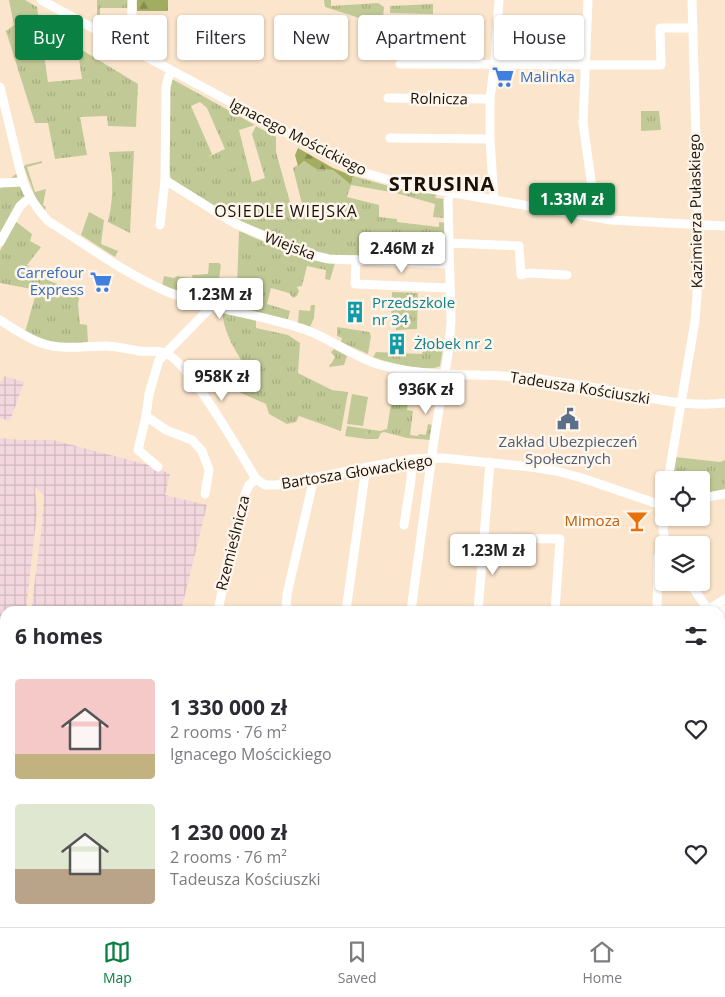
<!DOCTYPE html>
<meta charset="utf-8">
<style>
body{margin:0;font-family:"Open Sans",sans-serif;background:#f7f7f7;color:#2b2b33;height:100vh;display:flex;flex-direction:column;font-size:19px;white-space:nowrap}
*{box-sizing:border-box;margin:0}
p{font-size:16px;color:#7c7c81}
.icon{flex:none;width:28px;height:28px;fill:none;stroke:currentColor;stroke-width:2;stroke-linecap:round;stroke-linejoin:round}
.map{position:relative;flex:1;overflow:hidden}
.details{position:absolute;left:0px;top:606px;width:725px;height:321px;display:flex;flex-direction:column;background:#fff;border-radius:15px 15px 0 0;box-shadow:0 1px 4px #0004}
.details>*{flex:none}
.guide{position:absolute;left:15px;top:15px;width:695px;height:45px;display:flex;gap:10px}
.buttons{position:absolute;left:655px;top:471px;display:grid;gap:10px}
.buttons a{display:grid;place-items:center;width:55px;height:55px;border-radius:5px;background:#fff;box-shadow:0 1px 4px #0004;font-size:25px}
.price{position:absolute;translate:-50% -42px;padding:0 11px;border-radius:5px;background:#fff;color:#222;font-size:16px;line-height:32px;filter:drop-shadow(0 1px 2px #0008)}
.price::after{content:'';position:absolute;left:50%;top:30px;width:15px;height:11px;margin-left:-8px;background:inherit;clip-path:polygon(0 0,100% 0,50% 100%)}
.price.selected{background:#0b8043;color:#fff}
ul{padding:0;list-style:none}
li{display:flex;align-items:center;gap:15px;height:125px;padding:0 15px}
li span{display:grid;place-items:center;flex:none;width:140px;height:100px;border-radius:5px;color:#555}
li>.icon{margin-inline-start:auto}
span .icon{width:60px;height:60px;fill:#fffc;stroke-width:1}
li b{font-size:21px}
h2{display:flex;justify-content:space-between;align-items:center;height:60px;padding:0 15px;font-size:21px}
.chip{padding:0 18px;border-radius:5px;background:#fff;box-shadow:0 1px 4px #0004;font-size:18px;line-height:45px}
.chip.selected{background:#0b8043;color:#fff}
.dock{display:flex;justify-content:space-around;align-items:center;height:70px;border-top:1px solid #e1e1e2;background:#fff;font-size:14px;color:#7c7c81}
.dock a{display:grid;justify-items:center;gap:2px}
.dock .selected{color:#0b8043}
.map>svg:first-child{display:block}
.industrial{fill:url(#industrial-grid)}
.grass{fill:url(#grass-tufts);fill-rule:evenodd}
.forest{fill:url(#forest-firs)}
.pitch{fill:#c1ca96}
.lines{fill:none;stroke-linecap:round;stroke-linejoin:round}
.minor{stroke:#fff;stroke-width:9}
.rail{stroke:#362d23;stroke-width:2}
.labels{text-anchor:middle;stroke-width:5;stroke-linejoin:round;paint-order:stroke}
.shop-label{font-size:15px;fill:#366cbe;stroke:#fef5eb;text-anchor:start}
.street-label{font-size:15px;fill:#19120a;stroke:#fef5eb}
.culture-label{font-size:15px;fill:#0d838f;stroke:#fef5eb;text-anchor:start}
.service-label{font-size:15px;fill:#4e5e75;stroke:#fef5eb}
.food-label{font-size:15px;fill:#c56008;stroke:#fef5eb;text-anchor:end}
.neighbourhood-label{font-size:16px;letter-spacing:1px;fill:#19120a;stroke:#fef5eb}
.district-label{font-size:20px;font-weight:bold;letter-spacing:1px;fill:#19120a;stroke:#fef5eb}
</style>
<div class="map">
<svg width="725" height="927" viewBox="0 0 725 927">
<defs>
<pattern id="industrial-grid" width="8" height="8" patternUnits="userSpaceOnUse" patternTransform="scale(1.25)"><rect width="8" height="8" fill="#f2d8de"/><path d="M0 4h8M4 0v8" fill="none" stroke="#cfb8bd"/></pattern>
<pattern id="grass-tufts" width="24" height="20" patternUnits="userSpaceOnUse" patternTransform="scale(1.25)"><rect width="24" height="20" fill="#c1ca96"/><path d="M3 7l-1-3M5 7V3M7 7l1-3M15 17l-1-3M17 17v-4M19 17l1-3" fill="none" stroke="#a5ac80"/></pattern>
<pattern id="forest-firs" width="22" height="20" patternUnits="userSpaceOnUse" patternTransform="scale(1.25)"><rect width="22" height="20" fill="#a2ad62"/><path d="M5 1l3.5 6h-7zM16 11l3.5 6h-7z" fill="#838b4f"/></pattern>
</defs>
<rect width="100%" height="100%" fill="#fbe5cd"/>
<path class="industrial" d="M4 376 24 382 10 421 0 418V383Z
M0 438 22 440H53L152 466 170 474 165 495 207 505 181 611H31L42 525 44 495 35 487 37 512 26 611H5V727L0 726Z
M0 815H5V922H151L153 927H0Z"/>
<path class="grass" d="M9 0H25L37 7 48 82 82 79 77 47 138 84 136 127 108 126 107 116 80 117 87 155 55 159 48 123H35L34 120 6 31 14 25Z
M97 0H129V8H100V22L97 19Z
M324 0H331V6L378 3 384 7 381 39H374L378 24 325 7Z
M433 4V14L390 13V6Z
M172 79 255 125 239 130 252 182 265 178 252 134 256 126 276 137V152L291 206 302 204 293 168 304 161 316 169 333 170 351 185 353 176 417 194 418 190 437 194 435 198 444 199V218L433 217 435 204 396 193 351 185 347 197 379 205V217L397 219V222L439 227V222L447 223 449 258 373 255H323L309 251 237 222 171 180 169 170 166 87ZM200 102 207 108 225 149 208 157 212 154 191 106Z
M641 111H659L661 130 641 131Z
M134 151 130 233 108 222C114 196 113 178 109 152Z
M42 161V163L27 167 35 192 46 189 43 205 46 207 45 210 36 199 24 167 25 165Z
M21 170 29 198 0 242V189L2 183 6 182Z
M89 212 104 220 101 244 118 251 115 257 81 235Z
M15 221 32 234 30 241 41 247 27 265 41 277 80 294 78 304 80 324 87 325 88 342C65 346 45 342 25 332L37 290 0 283V251Z
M239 231 280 249 335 263 330 280 325 279 326 270 307 266 302 286 297 287 299 291 297 296 293 298 289 293 271 288 267 304 290 311 288 319 265 315 222 303V286L237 287Z
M209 263H219L221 265 219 279H211L210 287 218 288V302L196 296 192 275 208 274Z
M164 276 174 278 177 276 190 278 192 286 190 294 162 286Z
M392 292 418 293 417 329 396 330V324H391Z
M311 305H315L314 318 310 327 298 323 299 310 310 311Z
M222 309 256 316V328L288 335 300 343 298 373 332 390 348 392 341 431 299 416 296 422 287 424 269 414 266 404 225 386 241 360C231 343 223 329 222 309Z
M337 327 369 332 371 336 368 354 341 342 342 338 337 336Z
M423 347 443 348 440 366C428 373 386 362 373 357L376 352 422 354Z
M334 349 347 356 344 365 329 367 330 364H331L335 357 331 352Z
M392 398 408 400 407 410 413 411 410 435 418 436 419 434 426 435 428 424 432 425 430 440 407 438 384 432 381 433 378 439H366L367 429 380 431 387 429Z
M675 457 720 462 725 460V489L701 495V480H673Z"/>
<path class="forest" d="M137 0H168V11H137Z
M298 148 333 168 353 176 351 185 333 170 316 169 304 161 298 166 295 155Z
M5 857V909H0V858Z"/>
<path class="pitch" d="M228 158 234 168 216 176 211 165Z
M352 394 368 397 363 426 347 424Z
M347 426 367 429 366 439 345 436Z"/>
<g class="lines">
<path class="minor" d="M41 0 358 171 407 185 611 220 725 226
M588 0 583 123 596 216
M131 48 132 0
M400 64 661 65 660 28H692
M0 87 23 182C29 198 37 209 48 221 87 245 125 274 168 292 213 310 261 314 306 330 332 339 354 358 381 365 435 380 491 371 546 380 572 384 598 388 624 393 659 400 689 407 725 403
M388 98 490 99
M390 138 490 139
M165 180 234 223 307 254 329 259 449 264
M0 183 23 182
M494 200 490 139V99L495 60 499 0
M160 225 165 180 166 87 170 71
M0 242 20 206 29 198
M449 243 519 246 521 275 529 273 567 275
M356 260 355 284 450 288
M0 320C14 329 28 339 44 344 63 350 84 346 105 346 116 346 127 349 139 351 147 352 157 350 165 353 188 360 242 456 256 479L265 485H277L379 465 412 459 443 458 531 467 556 471 582 478 655 503H664
M146 416 138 450 158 467
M668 480 695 321 697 295 699 240 692 0
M205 494 209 470 202 451 192 440 166 430 146 416 149 394 159 360 212 306
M701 498 725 494
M664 513 663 530 666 545
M404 525 411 480 412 459
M485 538 560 539 555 611
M689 582 709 611
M218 611 230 550 232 548 245 494 249 485 256 479
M286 611 287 594 314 478
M346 611 366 467
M411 611 434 440 449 348 451 321 448 201 450 193
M478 611 490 462
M657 611 658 557 664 554
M706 611 725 599
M720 613 725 610
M720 626 725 633
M0 729 5 730
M720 920H725
M333 922 335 927
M397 922 399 927
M445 922 446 927
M508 922 510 927
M691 922V927
M249 927 256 922"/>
<path class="rail" d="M0 756 5 758
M0 771H5
M0 780H5
M720 801H725"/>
</g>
<defs>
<g id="supermarket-bare" transform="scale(1.725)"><path d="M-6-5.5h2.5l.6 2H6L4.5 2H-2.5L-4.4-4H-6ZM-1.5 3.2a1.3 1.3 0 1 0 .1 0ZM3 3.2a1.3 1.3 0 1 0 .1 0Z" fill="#3f7fe0" stroke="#fef5eb" stroke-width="2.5" paint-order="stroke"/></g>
<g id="building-bare" transform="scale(1.725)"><path d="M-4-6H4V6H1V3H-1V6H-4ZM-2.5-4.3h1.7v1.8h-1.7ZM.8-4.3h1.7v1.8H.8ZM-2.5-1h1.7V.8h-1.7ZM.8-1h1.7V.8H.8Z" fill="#0f9aa8" stroke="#fef5eb" stroke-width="2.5" paint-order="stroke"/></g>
<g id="civic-bare" transform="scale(1.725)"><path d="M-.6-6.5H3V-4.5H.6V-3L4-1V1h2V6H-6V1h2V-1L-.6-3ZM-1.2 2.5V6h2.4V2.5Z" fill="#5c6f8a" stroke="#fef5eb" stroke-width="2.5" paint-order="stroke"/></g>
<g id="bar-bare" transform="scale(1.725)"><path d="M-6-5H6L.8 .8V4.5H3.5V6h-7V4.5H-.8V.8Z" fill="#e8710a" stroke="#fef5eb" stroke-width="2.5" paint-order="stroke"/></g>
</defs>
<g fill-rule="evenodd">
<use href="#supermarket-bare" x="503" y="77"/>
<use href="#supermarket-bare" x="101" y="282"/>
<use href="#building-bare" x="355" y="312"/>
<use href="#building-bare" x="397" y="344"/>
<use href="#civic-bare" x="568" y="419"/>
<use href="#bar-bare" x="637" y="521"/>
</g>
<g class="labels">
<g class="shop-label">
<text x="520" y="82">Malinka</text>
<text x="84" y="278" text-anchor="end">Carrefour<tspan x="84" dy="17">Express</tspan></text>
</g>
<g class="street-label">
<text transform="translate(439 99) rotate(1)" y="5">Rolnicza</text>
<text transform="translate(298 137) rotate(27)" y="5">Ignacego Mościckiego</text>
<text transform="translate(696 211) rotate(-91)" y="5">Kazimierza Pułaskiego</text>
<text transform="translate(290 246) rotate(21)" y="5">Wiejska</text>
<text transform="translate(580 388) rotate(9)" y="5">Tadeusza Kościuszki</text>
<text transform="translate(357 472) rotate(-9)" y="5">Bartosza Głowackiego</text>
<text transform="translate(233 543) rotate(-76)" y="5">Rzemieślnicza</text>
</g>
<g class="culture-label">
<text x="372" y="308">Przedszkole<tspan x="372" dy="17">nr 34</tspan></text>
<text x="414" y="349">Żłobek nr 2</text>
</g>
<g class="service-label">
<text x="568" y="447">Zakład Ubezpieczeń<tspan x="568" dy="17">Społecznych</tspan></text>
</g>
<g class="food-label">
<text x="620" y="526">Mimoza</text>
</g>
<g class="neighbourhood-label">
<text x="286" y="217">OSIEDLE WIEJSKA</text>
</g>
<g class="district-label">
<text x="442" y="191">STRUSINA</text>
</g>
</g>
</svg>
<div class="buttons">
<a><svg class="icon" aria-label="locate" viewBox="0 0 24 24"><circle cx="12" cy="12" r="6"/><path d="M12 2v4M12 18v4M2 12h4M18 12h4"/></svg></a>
<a><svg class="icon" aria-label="layers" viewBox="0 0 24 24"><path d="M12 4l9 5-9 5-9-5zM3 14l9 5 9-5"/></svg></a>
</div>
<b class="price selected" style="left:572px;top:225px">1.33M zł</b>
<b class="price" style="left:402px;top:274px">2.46M zł</b>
<b class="price" style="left:220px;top:320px">1.23M zł</b>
<b class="price" style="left:222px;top:402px">958K zł</b>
<b class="price" style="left:426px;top:415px">936K zł</b>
<b class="price" style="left:493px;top:576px">1.23M zł</b>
<div class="guide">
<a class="chip selected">Buy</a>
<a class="chip">Rent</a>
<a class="chip">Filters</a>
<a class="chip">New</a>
<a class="chip">Apartment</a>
<a class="chip">House</a>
</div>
<section class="details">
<h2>6 homes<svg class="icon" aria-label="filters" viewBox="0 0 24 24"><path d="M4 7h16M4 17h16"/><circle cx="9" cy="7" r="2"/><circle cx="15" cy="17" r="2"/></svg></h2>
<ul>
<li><span style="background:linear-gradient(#f6c9c9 75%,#c2b280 0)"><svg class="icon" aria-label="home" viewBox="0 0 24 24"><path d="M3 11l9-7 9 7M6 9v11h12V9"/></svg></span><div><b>1 330 000 zł</b><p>2 rooms · 76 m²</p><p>Ignacego Mościckiego</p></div><svg class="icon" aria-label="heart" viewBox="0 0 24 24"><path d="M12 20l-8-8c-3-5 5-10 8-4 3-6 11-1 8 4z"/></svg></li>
<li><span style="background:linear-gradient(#dfe7d0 65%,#b9a48a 0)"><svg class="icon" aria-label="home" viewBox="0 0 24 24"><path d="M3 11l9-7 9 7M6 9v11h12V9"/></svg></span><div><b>1 230 000 zł</b><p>2 rooms · 76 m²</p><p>Tadeusza Kościuszki</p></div><svg class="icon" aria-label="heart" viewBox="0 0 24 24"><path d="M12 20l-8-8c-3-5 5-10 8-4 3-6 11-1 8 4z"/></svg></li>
</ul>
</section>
</div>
<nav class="dock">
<a class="selected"><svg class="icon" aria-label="map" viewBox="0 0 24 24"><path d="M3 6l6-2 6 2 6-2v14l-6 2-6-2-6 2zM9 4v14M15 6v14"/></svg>Map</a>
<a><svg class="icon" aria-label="saved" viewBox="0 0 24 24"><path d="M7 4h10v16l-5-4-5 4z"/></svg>Saved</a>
<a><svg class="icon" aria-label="home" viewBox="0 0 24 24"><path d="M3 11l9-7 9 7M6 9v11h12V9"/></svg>Home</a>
</nav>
